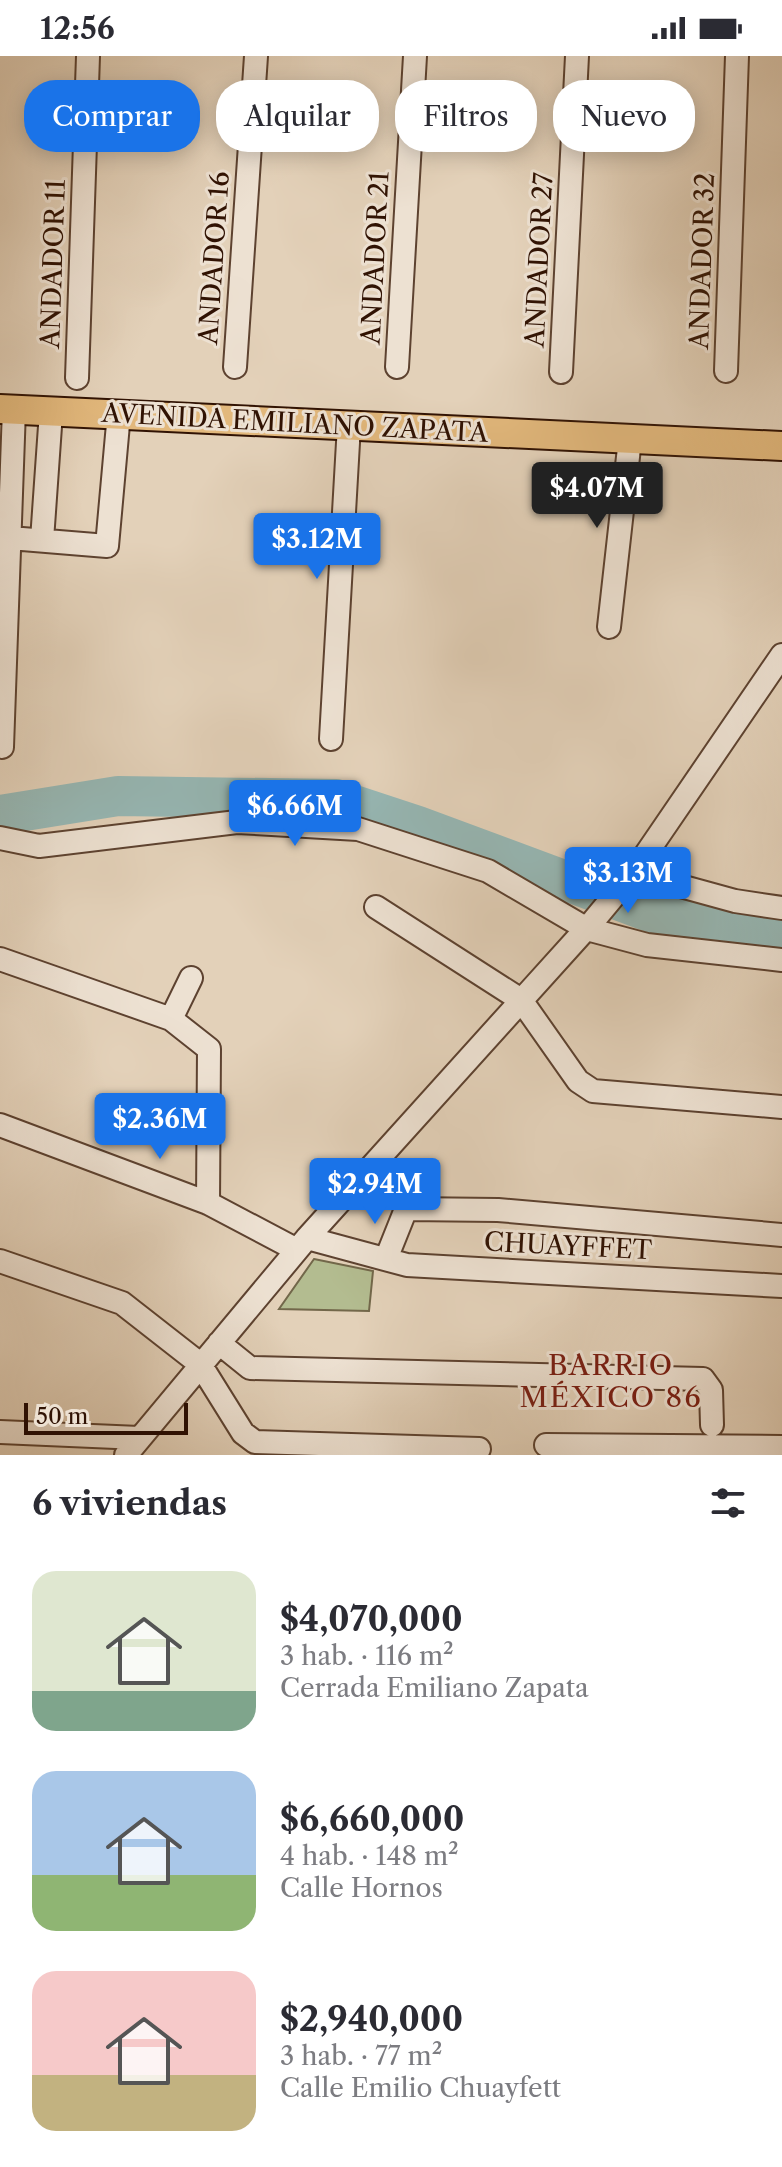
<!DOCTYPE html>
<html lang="es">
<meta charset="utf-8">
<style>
body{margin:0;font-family:"Libre Caslon Text",serif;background:#f7f7f7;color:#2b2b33;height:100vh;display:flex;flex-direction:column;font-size:30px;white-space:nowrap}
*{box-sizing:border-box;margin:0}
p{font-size:26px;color:#7c7c81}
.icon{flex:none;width:44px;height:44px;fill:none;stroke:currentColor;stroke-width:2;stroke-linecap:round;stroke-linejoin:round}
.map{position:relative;height:1399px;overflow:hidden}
.details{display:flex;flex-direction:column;background:#fff;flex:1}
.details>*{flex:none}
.hud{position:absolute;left:24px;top:24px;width:734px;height:72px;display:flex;gap:16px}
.scale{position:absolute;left:24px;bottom:20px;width:164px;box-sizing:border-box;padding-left:8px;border:4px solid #301203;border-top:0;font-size:22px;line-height:28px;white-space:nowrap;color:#301203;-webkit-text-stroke:6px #ede1d2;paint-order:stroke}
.price{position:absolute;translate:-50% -68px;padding:0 18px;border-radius:8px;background:#1a73e8;color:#fff;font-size:26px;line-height:52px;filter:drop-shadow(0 2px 4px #0008)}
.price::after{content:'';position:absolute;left:50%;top:48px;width:24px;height:18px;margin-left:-12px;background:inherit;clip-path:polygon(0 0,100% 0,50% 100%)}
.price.active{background:#222;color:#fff}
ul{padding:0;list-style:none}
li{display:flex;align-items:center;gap:24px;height:200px;padding:0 32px}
li span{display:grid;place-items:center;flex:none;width:224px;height:160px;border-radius:24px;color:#555}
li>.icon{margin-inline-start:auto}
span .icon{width:96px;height:96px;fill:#fffc;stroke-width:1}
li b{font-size:34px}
h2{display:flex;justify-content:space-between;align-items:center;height:96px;padding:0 32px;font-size:34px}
.tag{padding:0 28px;border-radius:32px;background:#fff;box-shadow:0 4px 20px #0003;font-size:28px;line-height:72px}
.tag.active{background:#1a73e8;color:#fff}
.status{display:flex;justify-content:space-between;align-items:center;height:56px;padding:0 40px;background:#fff;direction:ltr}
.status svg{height:22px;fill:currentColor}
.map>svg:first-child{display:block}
.green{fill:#b3bc90;stroke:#72674a;stroke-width:2}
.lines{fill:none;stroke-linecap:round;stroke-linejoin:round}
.river{stroke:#96b7b4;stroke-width:40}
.minor-casing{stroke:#5d4230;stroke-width:26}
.major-casing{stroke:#301203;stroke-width:32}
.minor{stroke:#ede1d2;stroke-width:22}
.major{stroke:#e2b87c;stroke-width:28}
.labels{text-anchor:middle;stroke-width:6;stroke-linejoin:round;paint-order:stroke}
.street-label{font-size:26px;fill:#301203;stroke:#ede1d2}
.neighbourhood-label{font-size:28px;letter-spacing:2px;fill:#7a1f14;stroke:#ede1d2}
</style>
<div class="status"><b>12:56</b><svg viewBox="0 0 49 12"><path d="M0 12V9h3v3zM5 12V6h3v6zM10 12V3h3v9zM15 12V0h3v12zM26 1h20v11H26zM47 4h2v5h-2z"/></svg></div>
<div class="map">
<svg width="782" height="1399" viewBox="0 0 782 1399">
<rect width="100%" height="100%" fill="#e3d1b9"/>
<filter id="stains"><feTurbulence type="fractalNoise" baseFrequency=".0025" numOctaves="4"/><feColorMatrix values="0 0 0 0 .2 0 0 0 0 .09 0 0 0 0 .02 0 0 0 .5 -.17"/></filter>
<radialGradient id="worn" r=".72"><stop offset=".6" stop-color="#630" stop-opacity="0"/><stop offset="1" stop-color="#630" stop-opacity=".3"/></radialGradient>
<path class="green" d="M314 1203 373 1215 369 1255 279 1253Z"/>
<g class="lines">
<path class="river" d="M0 759 118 740 336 743 418 770 655 858 782 882"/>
<g class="minor-casing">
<path id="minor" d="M235 311 256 0
M397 311 415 0
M726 315 737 0
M561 316 577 0
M77 322 88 0
M10 482 107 490 119 357
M42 484 51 356
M609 571 630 383
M331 683 349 369
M2 691 14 353
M0 782 39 790 237 766 358 773 488 815 587 873 647 889 782 904
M633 817 735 845 782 852
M376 851 521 944 578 1025 593 1035 782 1051
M0 903 171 963
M191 922 171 963 209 993 208 1147
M0 1069 208 1147 297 1194
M307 1182 407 1209 782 1230
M386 1203 406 1153 498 1154 782 1179
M0 1205 122 1247 200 1308 243 1377 255 1386 479 1393
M219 1287 250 1312 703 1323 711 1334 712 1369
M0 1376 139 1382
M546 1389 782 1391
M126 1399 307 1182 594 864 633 817 782 599"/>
</g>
<g class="major-casing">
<path id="major" d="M0 353 782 390"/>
</g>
<use href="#minor" class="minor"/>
<use href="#major" class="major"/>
</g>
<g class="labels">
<g class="street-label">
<text transform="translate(214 202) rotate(-86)" y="9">ANDADOR 16</text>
<text transform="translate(375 202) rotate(-87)" y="9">ANDADOR 21</text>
<text transform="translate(539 204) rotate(-87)" y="9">ANDADOR 27</text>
<text transform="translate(702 205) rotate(-88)" y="9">ANDADOR 32</text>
<text transform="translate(53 208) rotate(-88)" y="9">ANDADOR 11</text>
<text transform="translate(295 367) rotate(3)" y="9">AVENIDA EMILIANO ZAPATA</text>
<text transform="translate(568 1190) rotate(3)" y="9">CHUAYFFET</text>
</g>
<g class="neighbourhood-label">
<text x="611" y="1319">BARRIO<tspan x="611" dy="32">MÉXICO 86</tspan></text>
</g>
</g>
<rect width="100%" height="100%" filter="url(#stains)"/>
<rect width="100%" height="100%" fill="url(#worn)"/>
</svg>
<div class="scale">50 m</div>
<b class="price active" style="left:597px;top:474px">$4.07M</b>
<b class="price" style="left:317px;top:525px">$3.12M</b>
<b class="price" style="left:295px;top:792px">$6.66M</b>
<b class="price" style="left:628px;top:859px">$3.13M</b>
<b class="price" style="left:160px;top:1105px">$2.36M</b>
<b class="price" style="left:375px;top:1170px">$2.94M</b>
<div class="hud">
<a class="tag active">Comprar</a>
<a class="tag">Alquilar</a>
<a class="tag">Filtros</a>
<a class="tag">Nuevo</a>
</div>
</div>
<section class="details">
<h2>6 viviendas<svg class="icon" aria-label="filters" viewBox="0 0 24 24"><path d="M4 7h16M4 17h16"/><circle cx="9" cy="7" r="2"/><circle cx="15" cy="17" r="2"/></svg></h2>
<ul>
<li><span style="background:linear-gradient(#dfe7d0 75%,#7fa58c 0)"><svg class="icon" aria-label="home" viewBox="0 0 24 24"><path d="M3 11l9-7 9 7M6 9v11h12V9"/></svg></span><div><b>$4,070,000</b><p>3 hab. · 116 m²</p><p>Cerrada Emiliano Zapata</p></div></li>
<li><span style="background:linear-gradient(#a9c7e8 65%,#8fb573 0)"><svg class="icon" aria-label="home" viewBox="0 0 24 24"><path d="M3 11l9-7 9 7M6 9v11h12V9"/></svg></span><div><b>$6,660,000</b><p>4 hab. · 148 m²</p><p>Calle Hornos</p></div></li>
<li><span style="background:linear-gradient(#f6c9c9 65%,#c2b280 0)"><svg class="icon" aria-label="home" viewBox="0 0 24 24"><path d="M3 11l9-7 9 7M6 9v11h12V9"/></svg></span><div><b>$2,940,000</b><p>3 hab. · 77 m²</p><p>Calle Emilio Chuayfett</p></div></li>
</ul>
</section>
